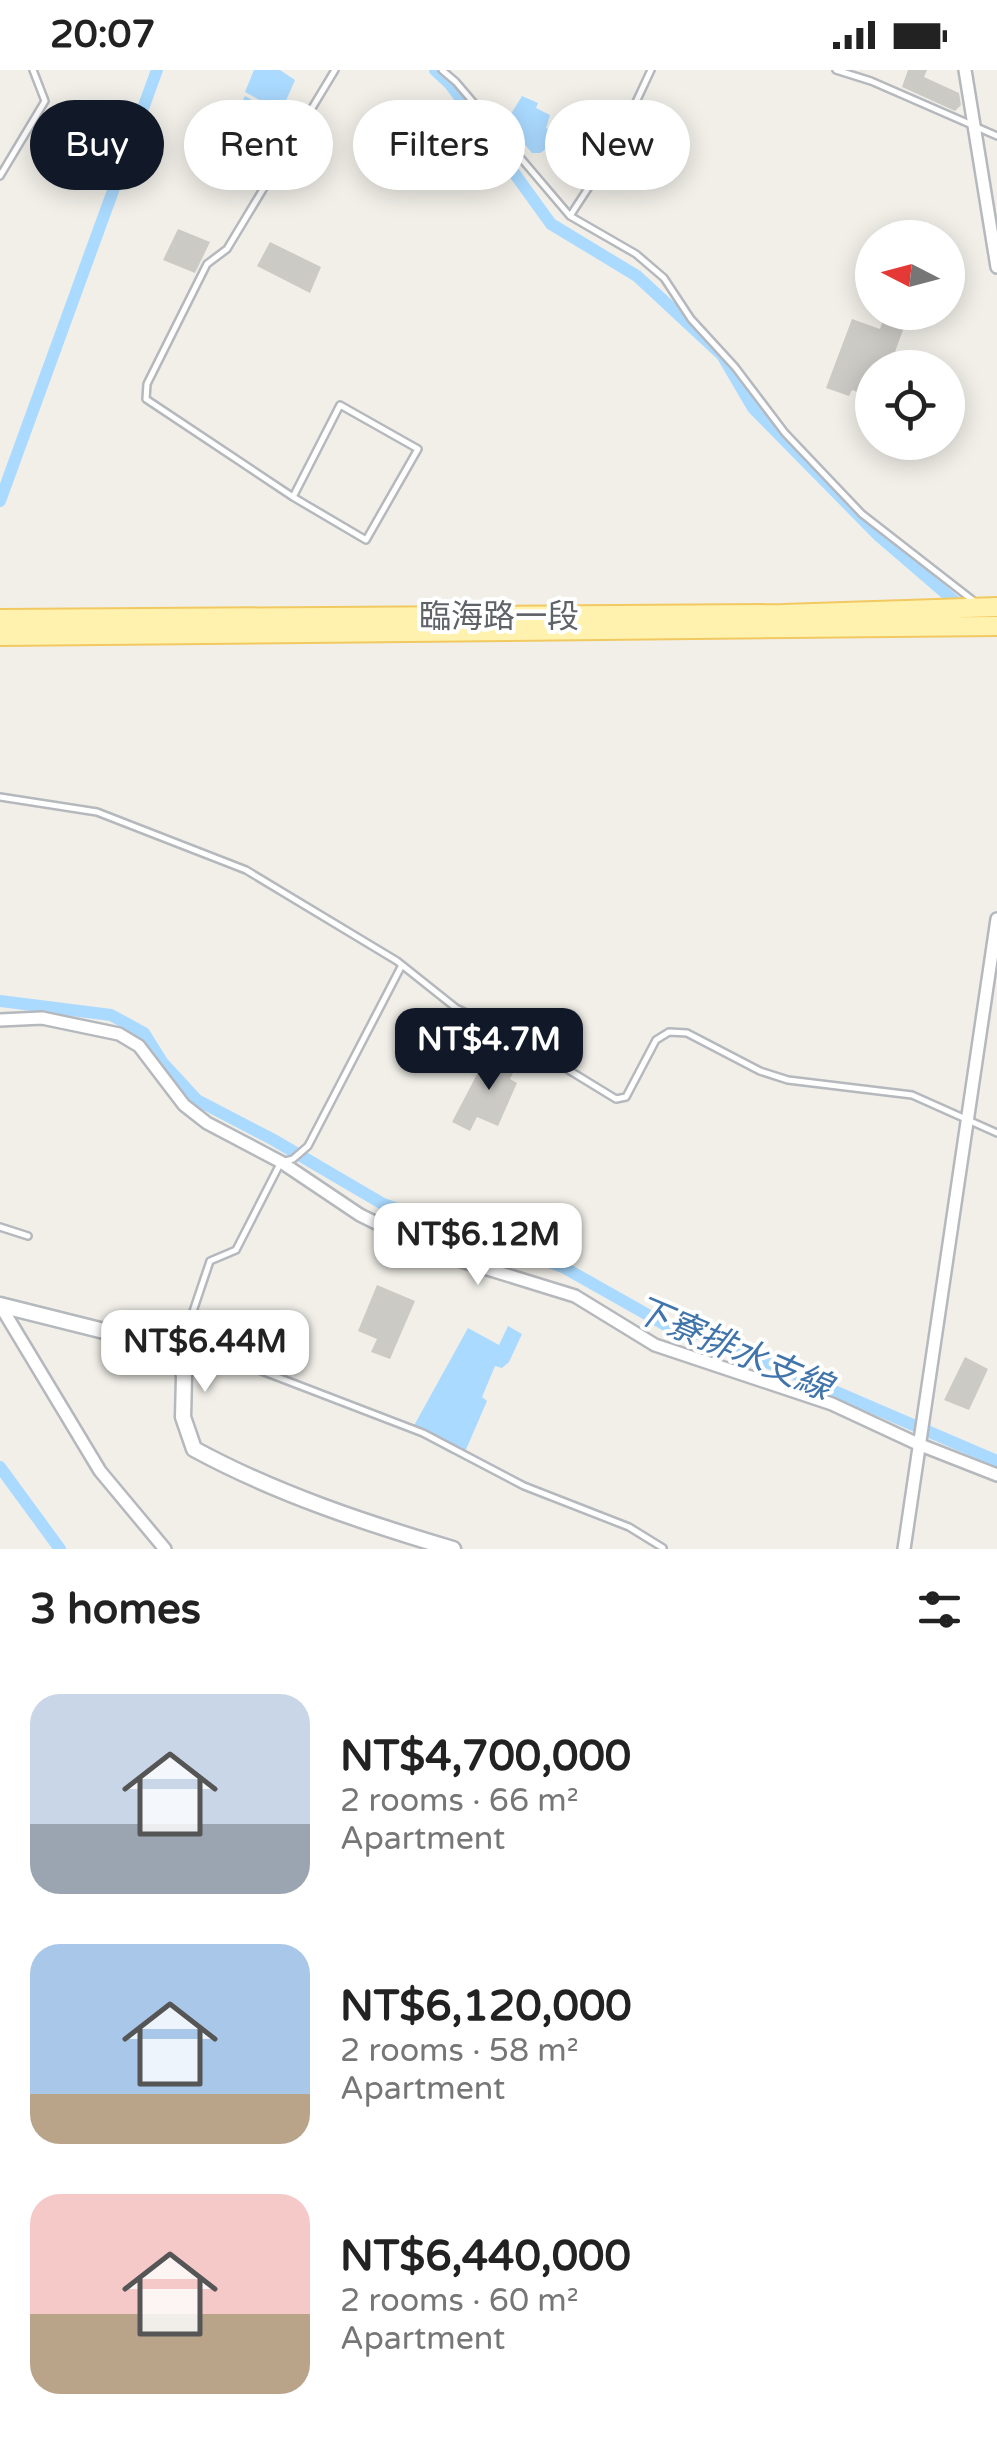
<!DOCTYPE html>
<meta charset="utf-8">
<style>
body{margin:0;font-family:"Varela Round","Noto Sans TC",sans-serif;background:#f6f6f6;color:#222;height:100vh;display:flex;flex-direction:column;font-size:38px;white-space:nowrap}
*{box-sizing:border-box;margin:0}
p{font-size:32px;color:#767676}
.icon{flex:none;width:55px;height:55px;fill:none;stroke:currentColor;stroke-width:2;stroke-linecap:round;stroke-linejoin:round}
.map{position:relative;height:1479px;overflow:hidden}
.details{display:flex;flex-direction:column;background:#fff;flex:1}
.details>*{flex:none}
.top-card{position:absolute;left:30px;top:30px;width:938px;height:90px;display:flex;gap:20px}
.needle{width:65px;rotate:276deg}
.fabs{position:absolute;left:855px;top:150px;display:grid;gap:20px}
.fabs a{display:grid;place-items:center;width:110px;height:110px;border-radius:50%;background:#fff;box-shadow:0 5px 25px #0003;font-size:50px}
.price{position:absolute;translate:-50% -85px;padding:0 22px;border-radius:20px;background:#fff;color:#222;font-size:32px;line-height:65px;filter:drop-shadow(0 2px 5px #0008)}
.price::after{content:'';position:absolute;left:50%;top:60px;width:30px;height:22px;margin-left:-15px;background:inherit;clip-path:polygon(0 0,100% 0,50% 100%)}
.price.selected{background:#111827;color:#fff}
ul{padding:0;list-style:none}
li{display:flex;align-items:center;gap:30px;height:250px;padding:0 30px}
li span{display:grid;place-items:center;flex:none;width:280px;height:200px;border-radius:30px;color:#555}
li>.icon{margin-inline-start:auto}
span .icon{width:120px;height:120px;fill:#fffc;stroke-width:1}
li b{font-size:42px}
h2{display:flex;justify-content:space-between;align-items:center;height:120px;padding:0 30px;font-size:42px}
.chip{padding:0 35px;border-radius:45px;background:#fff;box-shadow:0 5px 25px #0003;font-size:35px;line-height:90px}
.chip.selected{background:#111827;color:#fff}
.status{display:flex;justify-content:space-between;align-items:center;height:70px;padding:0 50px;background:#fff;direction:ltr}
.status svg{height:28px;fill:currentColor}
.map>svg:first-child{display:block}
.water{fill:#aadaff}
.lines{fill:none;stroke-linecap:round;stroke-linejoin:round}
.canal{stroke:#aadaff;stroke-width:12}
.building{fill:#cccac5}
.service-casing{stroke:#b5b8bc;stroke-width:10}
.minor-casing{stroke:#b5b8bc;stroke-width:16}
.tertiary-casing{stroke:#b5b8bc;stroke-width:19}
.primary-casing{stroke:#f2c960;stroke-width:22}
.service{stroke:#fff;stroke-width:5}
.minor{stroke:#fff;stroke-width:11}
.tertiary{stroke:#fff;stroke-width:14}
.primary{stroke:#fff2af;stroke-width:18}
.labels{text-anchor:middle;stroke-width:8;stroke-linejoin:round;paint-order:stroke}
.street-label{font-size:32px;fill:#5f6368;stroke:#fff}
.water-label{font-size:35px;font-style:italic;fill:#4174aa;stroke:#fff}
</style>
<div class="status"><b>20:07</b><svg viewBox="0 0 49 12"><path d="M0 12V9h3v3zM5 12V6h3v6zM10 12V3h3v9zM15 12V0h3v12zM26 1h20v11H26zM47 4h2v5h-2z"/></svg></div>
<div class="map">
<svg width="997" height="1479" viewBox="0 0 997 1479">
<rect width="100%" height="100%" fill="#f1efe8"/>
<path class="water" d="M254 0H280L295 10 281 42 245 22Z
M245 26 295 54 264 111 216 83Z
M522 26 538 33 536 38 550 45 546 58 556 64 552 75 540 83H532L506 52Z
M508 1256 522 1264 509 1292 502 1298 495 1296 482 1327 487 1331 464 1384H452L411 1361 468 1258 499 1275Z"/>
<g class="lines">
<path class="canal" d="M435 0 450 14 551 154 637 206 722 285 753 338 879 466 965 540
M0 431 157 0
M0 931 111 945 144 963 162 992 197 1030 272 1069 383 1134 563 1197 671 1258 704 1265 997 1391
M0 1397 60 1479"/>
</g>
<path class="building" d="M908 0H927L924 7 959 23 961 35 955 41 902 17Z
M178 159 210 172 195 203 163 190Z
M270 172 321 197 310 223 257 196Z
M885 244 906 252 889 298H872V327L852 320 849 326 826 318 852 249 880 259Z
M511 976 523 982 510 1009 517 1013 498 1056 477 1047 470 1061 452 1052 484 991 500 1000Z
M377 1215 415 1231 390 1289 371 1282 377 1269 358 1261Z
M965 1287 988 1299 969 1340 944 1330Z"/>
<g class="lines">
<g class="service-casing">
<path id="service" d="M442 0 456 12 570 146 636 184 664 208 691 249 735 297 785 363 862 444 975 532
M836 0 871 11 997 66
M0 106 45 31 33 0
M570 146 615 77 651 0
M293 427 340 335 418 379 366 470 293 427 146 329 147 314 207 194 227 179 335 0
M0 727 97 742 246 800 397 891 456 938 513 966 616 1029 626 1027 656 970 669 962 687 963 760 1001 788 1010 912 1025 997 1063
M402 895 308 1076 293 1089 281 1092 236 1180 210 1191 180 1280 193 1278 259 1300 423 1363 524 1416 629 1457 663 1478
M0 1157 28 1166"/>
</g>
<g class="minor-casing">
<path id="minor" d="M965 0 997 197
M0 950 42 948 119 964 139 976 184 1035 207 1053 281 1092 360 1145 439 1184 575 1226 655 1275 832 1334 918 1374 997 1405
M0 1235 100 1401 165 1479
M904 1479 997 849"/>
</g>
<g class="tertiary-casing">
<path id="tertiary" d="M0 1235 180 1280 184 1307 183 1347 194 1379C275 1423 365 1453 453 1479"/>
</g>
<g class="primary-casing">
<path id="primary" d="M0 549 783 544 997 537
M0 566 997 556"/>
</g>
<use href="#service" class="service"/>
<use href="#minor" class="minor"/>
<use href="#tertiary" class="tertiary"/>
<use href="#primary" class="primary"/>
</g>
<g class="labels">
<g class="street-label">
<text x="499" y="557">臨海路一段</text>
</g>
<g class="water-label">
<text transform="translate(733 1278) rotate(23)" y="12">下寮排水支線</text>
</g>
</g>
</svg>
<div class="fabs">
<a><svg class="needle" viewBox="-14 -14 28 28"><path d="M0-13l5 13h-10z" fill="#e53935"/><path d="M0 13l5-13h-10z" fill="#767676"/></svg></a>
<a><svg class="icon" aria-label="locate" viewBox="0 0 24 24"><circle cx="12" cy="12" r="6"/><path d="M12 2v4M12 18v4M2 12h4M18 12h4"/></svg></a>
</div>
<b class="price selected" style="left:489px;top:1023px">NT$4.7M</b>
<b class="price" style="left:478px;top:1218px">NT$6.12M</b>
<b class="price" style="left:205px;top:1325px">NT$6.44M</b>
<div class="top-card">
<a class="chip selected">Buy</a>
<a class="chip">Rent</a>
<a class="chip">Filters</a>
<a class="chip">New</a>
</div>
</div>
<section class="details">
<h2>3 homes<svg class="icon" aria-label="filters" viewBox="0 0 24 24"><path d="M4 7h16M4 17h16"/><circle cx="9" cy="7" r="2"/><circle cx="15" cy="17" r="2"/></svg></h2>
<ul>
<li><span style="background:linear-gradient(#c9d6e8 65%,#9aa5b1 0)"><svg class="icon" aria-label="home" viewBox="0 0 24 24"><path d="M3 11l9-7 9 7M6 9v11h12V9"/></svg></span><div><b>NT$4,700,000</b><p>2 rooms · 66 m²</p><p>Apartment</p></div></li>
<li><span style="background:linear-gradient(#a9c7e8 75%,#b9a48a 0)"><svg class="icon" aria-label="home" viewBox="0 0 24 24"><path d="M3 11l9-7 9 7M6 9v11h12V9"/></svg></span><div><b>NT$6,120,000</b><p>2 rooms · 58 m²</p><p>Apartment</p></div></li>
<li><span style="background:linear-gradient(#f6c9c9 60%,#b9a48a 0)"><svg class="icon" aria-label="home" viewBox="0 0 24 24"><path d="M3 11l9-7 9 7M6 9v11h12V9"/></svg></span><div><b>NT$6,440,000</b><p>2 rooms · 60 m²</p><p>Apartment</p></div></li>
</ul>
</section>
